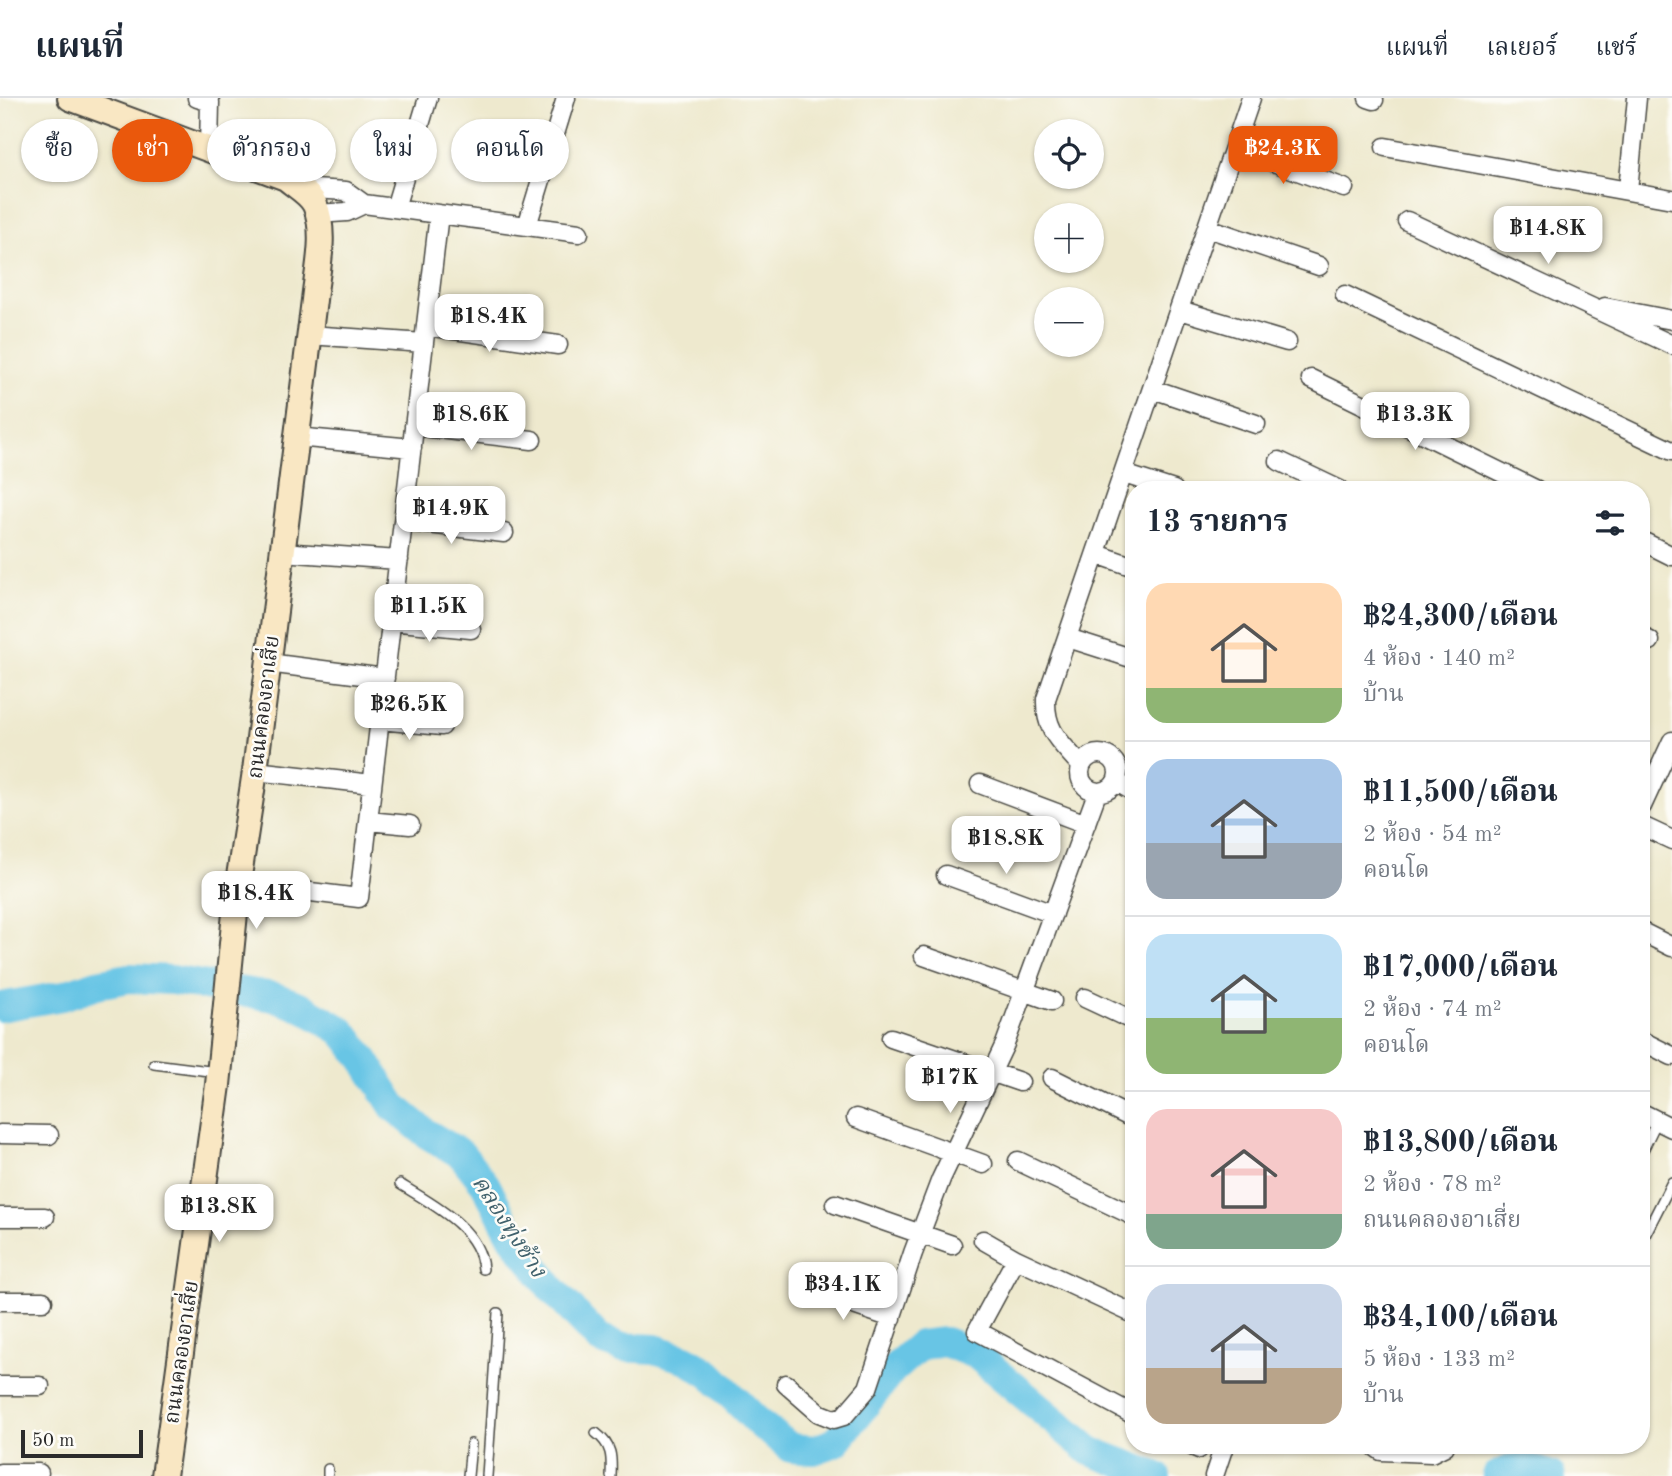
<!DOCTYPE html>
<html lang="th">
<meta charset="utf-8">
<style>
body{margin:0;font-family:"Old Standard TT","Noto Serif Thai",serif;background:#f2f2f3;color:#1f2937;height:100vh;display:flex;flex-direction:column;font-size:26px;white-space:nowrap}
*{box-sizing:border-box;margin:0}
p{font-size:23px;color:#747a83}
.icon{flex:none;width:38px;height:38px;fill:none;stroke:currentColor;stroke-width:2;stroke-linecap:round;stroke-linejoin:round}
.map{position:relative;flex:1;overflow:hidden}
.sheet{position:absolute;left:1125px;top:383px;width:525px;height:973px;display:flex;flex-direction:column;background:#fff;border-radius:28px;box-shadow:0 2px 5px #0004}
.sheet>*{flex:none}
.guide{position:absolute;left:21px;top:21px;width:665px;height:63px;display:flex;gap:14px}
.buttons{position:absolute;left:1034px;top:21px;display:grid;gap:14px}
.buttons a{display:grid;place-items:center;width:70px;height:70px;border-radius:50%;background:#fff;box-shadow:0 2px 5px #0004;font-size:35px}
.scale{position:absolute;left:21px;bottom:18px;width:122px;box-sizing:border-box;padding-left:7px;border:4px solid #2b2b2b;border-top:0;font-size:19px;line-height:24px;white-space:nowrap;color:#2b2b2b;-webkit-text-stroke:5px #fdfcf7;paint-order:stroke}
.price{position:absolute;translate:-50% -60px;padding:0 16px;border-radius:14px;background:#fff;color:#222;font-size:23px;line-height:46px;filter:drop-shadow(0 2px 4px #0008)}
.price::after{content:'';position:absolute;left:50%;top:42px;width:21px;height:16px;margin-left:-10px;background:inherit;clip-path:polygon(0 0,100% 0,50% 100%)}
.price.current{background:#ea580c;color:#fff}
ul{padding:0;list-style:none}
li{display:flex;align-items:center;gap:21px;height:175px;padding:0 21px}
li+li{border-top:2px solid #e0e1e3}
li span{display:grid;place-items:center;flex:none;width:196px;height:140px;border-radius:21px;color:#555}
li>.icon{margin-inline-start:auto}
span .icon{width:84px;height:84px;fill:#fffc;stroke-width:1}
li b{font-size:30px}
h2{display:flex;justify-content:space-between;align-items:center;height:84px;padding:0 21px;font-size:30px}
.chip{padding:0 24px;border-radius:32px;background:#fff;box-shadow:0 2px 5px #0004;font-size:24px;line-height:63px}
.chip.current{background:#ea580c;color:#fff}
header{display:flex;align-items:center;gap:42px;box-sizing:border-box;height:98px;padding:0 35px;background:#fff;border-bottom:2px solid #e0e1e3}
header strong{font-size:33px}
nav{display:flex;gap:38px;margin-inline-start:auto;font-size:24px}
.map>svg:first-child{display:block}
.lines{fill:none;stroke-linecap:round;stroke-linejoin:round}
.river{stroke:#67c5e5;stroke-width:30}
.lane-casing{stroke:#484843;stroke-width:12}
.street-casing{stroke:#484843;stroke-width:21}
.secondary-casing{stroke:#484843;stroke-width:28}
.lane{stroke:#fff;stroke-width:9}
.street{stroke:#fff;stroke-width:18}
.secondary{stroke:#f9e7c3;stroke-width:24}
.labels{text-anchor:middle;stroke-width:5;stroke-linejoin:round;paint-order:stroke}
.street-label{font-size:21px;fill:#2b2b2b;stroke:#fdfcf7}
.water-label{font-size:23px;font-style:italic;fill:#40616c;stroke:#fdfcf7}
</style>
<header>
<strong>แผนที่</strong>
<nav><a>แผนที่</a><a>เลเยอร์</a><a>แชร์</a></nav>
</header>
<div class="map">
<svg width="1672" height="1378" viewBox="0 0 1672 1378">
<rect width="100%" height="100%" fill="#fdfcf7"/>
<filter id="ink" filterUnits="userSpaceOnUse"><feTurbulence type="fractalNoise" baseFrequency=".0143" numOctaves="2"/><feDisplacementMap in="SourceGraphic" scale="14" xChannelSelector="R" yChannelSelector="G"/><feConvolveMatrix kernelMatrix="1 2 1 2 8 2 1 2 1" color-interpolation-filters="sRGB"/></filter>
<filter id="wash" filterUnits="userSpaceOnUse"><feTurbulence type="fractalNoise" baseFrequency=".00686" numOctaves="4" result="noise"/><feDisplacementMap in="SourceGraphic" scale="28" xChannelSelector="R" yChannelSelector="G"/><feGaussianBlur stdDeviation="1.57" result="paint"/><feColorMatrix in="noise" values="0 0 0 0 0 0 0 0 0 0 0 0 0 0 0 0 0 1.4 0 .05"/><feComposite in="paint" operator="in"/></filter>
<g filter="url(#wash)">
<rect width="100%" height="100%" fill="#eee9ce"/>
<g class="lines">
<path class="river" d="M0 909 62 898 97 886 129 880 172 882 274 899 302 909 342 933 364 961 394 1009 427 1036 461 1056 485 1086 513 1139 551 1190 599 1241 620 1249 655 1251 686 1261 710 1276 760 1326 791 1350 814 1352 836 1344 892 1272 920 1247 945 1244 977 1257 1090 1353 1156 1378
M1497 1378C1517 1365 1529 1369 1551 1378"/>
</g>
</g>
<g filter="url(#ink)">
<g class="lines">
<g class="lane-casing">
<path id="lane" d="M154 966 217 974
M1642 1054 1657 1023
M400 1086C431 1106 480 1129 483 1171
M1642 1143 1672 1084
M596 1335C612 1347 612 1359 611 1378
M328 1378V1371
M468 1378 471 1346
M487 1378 498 1215"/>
</g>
<g class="street-casing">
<path id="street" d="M197 0 210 4 209 52
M1368 0 1374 2
M1385 49 1672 101
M1235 50 1344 90
M298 90 346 93 364 106 579 135
M1628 92 1637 0
M395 110 428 0
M317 116 347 114 364 106
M1407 123 1672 247
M527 128 566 0
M1208 130 1319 168
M1345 197 1672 353
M1605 209 1672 222
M1180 212 1287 244
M426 228 558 247
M309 237 424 245
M1311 281 1537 392
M1153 291 1256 326
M414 328 532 342
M296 339 412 350
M1279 363 1340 392
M1124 376 1174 392
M403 423 504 435
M1642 443 1672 458
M281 454 399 462
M1097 456 1134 469
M391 523 471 531
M1642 539 1650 543
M1068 540 1134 561
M268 565 385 580
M380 622 442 628
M1080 675a19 19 0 1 1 38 0a19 19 0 1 1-38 0Z
M1081 668C1061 644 1045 634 1046 601L1251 0
M255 673 372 686
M1117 684 1134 694
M980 686 1086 726
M1642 708 1672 643
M368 723 410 727
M1642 728 1672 742
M946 777 1053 816
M238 785 359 800 439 116
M1642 834 1672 849
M924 858 1052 903
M1085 900 1134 923
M891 940 1020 984
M1642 943 1672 958
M1052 980 1134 1021
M1642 1015 1672 1030
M856 1020 983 1066
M0 1036 49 1037
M1018 1063 1134 1118
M835 1106 952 1147
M0 1119H45
M983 1142 1016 1161 1134 1216
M1016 1161 977 1233 1134 1317
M806 1191 892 1220
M0 1203H43
M786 1286 819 1315 834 1321 844 1318 868 1290 913 1155 941 1081 1005 946 1097 695
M0 1288H40
M1192 1348 1199 1351 1201 1348
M1374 1348 1381 1353 1431 1355 1445 1348
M0 1375H39
M1214 1378 1224 1348"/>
</g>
<g class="secondary-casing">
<path id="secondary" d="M70 0 286 80C295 88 310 96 315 107 327 135 317 173 314 202L255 673 238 785 218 987 164 1378"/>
</g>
<use href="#lane" class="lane"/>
<use href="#street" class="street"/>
<use href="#secondary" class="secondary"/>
</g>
</g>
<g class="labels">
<g class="street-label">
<text transform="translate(263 609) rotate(-83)" y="7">ถนนคลองอาเสี่ย</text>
<text transform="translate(181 1254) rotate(-82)" y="7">ถนนคลองอาเสี่ย</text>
</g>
<g class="water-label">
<text transform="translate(510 1128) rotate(57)" y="8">คลองทุ่งช้าง</text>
</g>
</g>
</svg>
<div class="buttons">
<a><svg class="icon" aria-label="locate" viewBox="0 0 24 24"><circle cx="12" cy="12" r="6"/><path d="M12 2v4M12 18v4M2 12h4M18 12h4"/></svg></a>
<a>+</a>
<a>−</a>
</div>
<div class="scale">50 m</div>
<b class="price current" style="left:1283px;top:88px">฿24.3K</b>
<b class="price" style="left:1548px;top:168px">฿14.8K</b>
<b class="price" style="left:489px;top:256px">฿18.4K</b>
<b class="price" style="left:471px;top:354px">฿18.6K</b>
<b class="price" style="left:1415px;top:354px">฿13.3K</b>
<b class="price" style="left:451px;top:448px">฿14.9K</b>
<b class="price" style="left:429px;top:546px">฿11.5K</b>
<b class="price" style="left:409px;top:644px">฿26.5K</b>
<b class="price" style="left:1006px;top:778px">฿18.8K</b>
<b class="price" style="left:256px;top:833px">฿18.4K</b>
<b class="price" style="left:950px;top:1017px">฿17K</b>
<b class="price" style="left:219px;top:1146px">฿13.8K</b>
<b class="price" style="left:843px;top:1224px">฿34.1K</b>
<div class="guide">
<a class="chip">ซื้อ</a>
<a class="chip current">เช่า</a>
<a class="chip">ตัวกรอง</a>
<a class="chip">ใหม่</a>
<a class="chip">คอนโด</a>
</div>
<section class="sheet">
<h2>13 รายการ<svg class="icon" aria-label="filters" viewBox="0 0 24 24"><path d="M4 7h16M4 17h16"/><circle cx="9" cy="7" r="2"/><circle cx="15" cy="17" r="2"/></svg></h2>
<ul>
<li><span style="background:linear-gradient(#ffd9b3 75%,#8fb573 0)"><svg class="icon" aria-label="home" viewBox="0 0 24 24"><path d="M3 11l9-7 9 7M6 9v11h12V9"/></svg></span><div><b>฿24,300/เดือน</b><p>4 ห้อง · 140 m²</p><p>บ้าน</p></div></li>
<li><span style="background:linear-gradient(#a9c7e8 60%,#9aa5b1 0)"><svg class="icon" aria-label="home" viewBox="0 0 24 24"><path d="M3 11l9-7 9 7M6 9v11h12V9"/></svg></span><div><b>฿11,500/เดือน</b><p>2 ห้อง · 54 m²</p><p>คอนโด</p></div></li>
<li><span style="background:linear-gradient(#bfe0f5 60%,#8fb573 0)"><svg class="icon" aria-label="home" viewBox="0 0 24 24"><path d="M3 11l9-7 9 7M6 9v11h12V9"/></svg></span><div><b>฿17,000/เดือน</b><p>2 ห้อง · 74 m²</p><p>คอนโด</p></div></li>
<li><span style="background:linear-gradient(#f6c9c9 75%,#7fa58c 0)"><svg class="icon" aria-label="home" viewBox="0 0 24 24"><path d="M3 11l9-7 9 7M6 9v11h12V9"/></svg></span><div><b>฿13,800/เดือน</b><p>2 ห้อง · 78 m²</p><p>ถนนคลองอาเสี่ย</p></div></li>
<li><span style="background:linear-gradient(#c9d6e8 60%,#b9a48a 0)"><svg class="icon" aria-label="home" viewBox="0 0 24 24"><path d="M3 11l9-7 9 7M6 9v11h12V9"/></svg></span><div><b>฿34,100/เดือน</b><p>5 ห้อง · 133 m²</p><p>บ้าน</p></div></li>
</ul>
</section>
</div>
